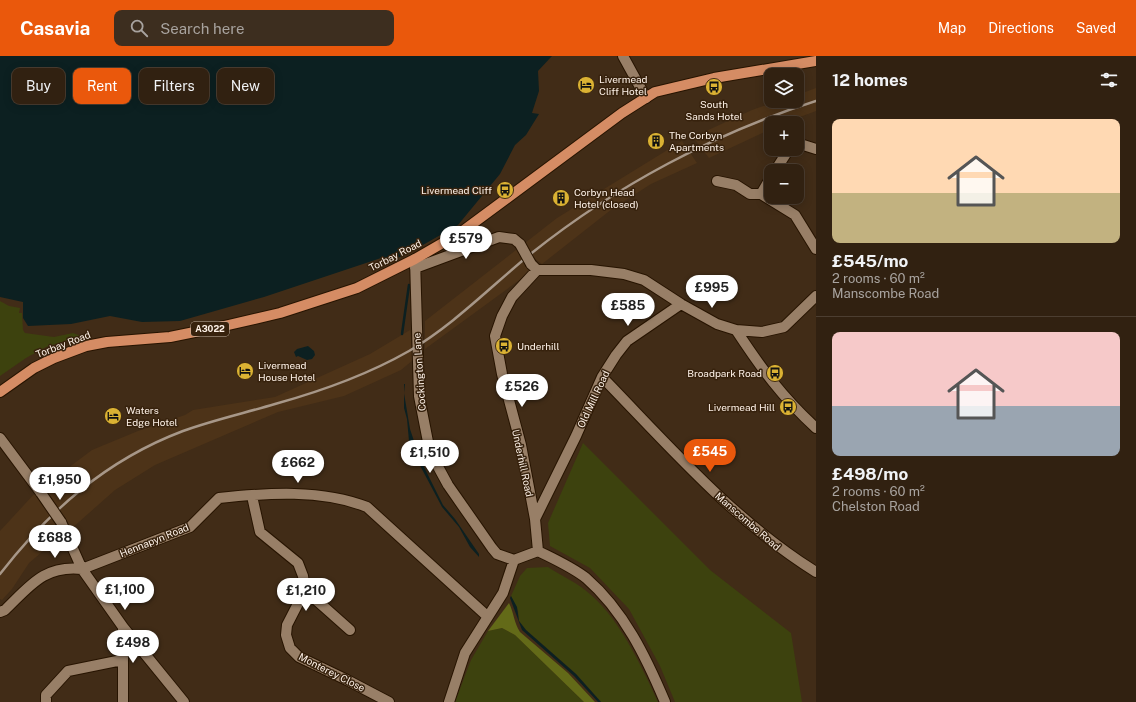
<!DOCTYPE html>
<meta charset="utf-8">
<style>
body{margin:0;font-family:"Public Sans",sans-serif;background:#3d2e1f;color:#f1f3f6;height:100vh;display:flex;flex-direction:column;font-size:15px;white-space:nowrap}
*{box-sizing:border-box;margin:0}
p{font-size:13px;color:#a8a39f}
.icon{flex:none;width:22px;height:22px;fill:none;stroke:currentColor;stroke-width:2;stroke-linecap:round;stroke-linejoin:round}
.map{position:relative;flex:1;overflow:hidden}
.side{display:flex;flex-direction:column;background:#312111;width:320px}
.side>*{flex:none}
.banner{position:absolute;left:12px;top:12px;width:380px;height:36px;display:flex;gap:8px}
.controls{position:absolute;left:764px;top:12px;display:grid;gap:8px}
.controls a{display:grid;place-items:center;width:40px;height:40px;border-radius:8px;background:#312111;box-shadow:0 2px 10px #0003,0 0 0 1px #4c3e31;font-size:20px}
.price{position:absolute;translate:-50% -34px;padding:0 9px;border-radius:14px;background:#fff;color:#222;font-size:13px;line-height:26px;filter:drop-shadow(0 1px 2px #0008)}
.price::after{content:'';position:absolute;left:50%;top:24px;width:12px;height:9px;margin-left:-6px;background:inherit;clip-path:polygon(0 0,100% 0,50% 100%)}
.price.on{background:#ea580c;color:#fff}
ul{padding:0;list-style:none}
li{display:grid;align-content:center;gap:8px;height:212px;padding:0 16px}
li+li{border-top:1px solid #4c3e31}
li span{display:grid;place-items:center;height:124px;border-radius:8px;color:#555}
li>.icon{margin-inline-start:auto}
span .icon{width:72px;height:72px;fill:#fffc;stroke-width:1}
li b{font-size:17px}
h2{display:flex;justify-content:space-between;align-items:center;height:48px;padding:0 16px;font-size:17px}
.chip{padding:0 14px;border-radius:8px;background:#312111;box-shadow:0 2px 10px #0003,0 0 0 1px #4c3e31;font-size:14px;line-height:36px}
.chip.on{background:#ea580c;color:#fff}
header{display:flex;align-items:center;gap:24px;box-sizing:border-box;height:56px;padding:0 20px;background:#ea580c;color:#fff}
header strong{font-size:19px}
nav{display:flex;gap:22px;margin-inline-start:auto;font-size:14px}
.search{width:280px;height:36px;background:#3d2e1f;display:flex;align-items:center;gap:10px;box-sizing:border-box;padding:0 14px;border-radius:8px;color:#a8a39f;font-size:15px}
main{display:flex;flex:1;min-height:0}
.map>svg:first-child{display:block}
.built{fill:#4d3318}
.green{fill:#3d420e}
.forest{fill:#636a18}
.water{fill:#0c2021}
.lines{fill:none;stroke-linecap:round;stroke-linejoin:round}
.stream{stroke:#0c2021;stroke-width:2.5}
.minor-casing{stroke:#271401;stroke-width:12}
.major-casing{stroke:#271401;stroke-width:12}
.minor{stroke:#987f67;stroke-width:10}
.major{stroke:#d58c64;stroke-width:10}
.rail{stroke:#a79788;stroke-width:2.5}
.minor-bridge-casing{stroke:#271401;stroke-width:12;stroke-linecap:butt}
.minor-bridge{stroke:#987f67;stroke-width:10}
.labels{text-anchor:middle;stroke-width:3;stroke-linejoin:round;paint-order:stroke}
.shield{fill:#37220d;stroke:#c2b4a6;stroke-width:1}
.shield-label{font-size:9px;font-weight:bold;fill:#fef2e8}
.poi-label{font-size:10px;fill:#fef2e8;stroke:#37220d;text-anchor:start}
.street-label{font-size:10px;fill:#fef2e8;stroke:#37220d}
</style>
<header>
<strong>Casavia</strong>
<div class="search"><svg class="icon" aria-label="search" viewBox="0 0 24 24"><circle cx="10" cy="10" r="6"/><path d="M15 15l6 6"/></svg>Search here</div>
<nav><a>Map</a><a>Directions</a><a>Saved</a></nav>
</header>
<main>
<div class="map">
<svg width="816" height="646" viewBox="0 0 816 646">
<rect width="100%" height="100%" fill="#412c17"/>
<path class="built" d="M816 32V55L784 67H771V73L709 102 693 81 752 54 778 45H797V39Z
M682 85 697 107 651 128 612 153 542 208 535 203 528 208 529 217 425 293V265L557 162Z
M410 274 413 304 401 314 344 340 278 356 155 409 115 434 71 473 62 460 55 468 62 479 29 507 12 533 2 544 0 543V475L36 436 40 442 48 436 44 430 92 394 138 375 185 359 193 354 275 341 370 298Z"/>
<path class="green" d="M0 245 9 250 20 252 19 257H22L23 274 25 277 54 281 73 277 81 280 46 291 26 302 0 320Z
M583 387 710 514 791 577 802 646H675L660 610 629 553 590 512 550 490 548 467Z
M548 511C560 519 574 525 585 534 618 559 641 609 658 646H601L576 618 526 574 519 565 518 555 511 540 520 520 527 512Z
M502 572 515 579 584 646H455L471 604 488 575Z"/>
<path class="forest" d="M509 547C514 557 514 567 520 576L568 617 595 646H584L515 579 502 572 488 575Z"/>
<path class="water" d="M0 0H552L538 15 539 35 532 57 539 58 526 79 515 89 500 118 458 169 407 198 395 203 381 202 264 241 180 265 142 266 110 260 71 268 28 270 23 262V246L0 241Z
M308 290 314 295 315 299 312 303 307 304 298 300 296 301 294 296 297 293Z
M404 328H405L404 337 410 373 420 403 443 449 455 463 479 498V501L470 491 459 471 442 451 415 400 409 385 407 363 404 352Z
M511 540 517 551 519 565 526 574 576 618 601 646H598L574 620 522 574 510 542Z"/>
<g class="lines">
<path class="stream" d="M402 278 409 229"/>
<g class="minor-casing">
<path id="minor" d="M623 0 646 42
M797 87 816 93
M775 115 789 93
M717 125 736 129 750 138H761L795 159 816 193
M761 138 771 121
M415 203 419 340 430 396 448 429 492 492 497 498 514 504 538 495C554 503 572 511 586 522 624 555 646 601 665 646
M531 208 537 214H591L624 218 644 224 681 248 717 268 736 274 762 276 784 271 816 240
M415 212 499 181 514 183 520 188
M537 214 512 241 502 260 495 280 502 318 521 389 535 463 538 495
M736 274C761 312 782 341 816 372
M602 321C670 391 733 464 816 516
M0 382 41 437
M252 440 260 476 298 507 303 520 305 534 287 569 286 579 290 592 299 601 347 624 389 646
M535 463 576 380 602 321 616 299 627 285 681 248
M61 466 82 513 123 571 184 646
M305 534 350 574
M0 556 5 554C30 530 44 509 82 513L190 471 219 442C267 437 322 433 367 451L487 560
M123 571V646
M46 646V639L68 615 122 604
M449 646 465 597 503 537 514 504"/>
</g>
<g class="major-casing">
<path id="major" d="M0 336 34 312 54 302 86 290 107 286 170 281 224 270 280 257 357 232 415 203 460 177 622 57 655 36 714 22 816 5"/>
</g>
<use href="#minor" class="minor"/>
<use href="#major" class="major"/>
<path class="rail" d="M0 518C49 455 106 404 183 375 213 364 245 357 275 348 322 335 367 319 409 295 455 268 492 229 533 196 616 130 715 77 816 45"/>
<g class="minor-bridge-casing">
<path id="minor-bridge" d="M520 188 531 208
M41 437 61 466"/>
</g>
<use href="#minor-bridge" class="minor-bridge"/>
</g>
<defs>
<g id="hotel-disc" transform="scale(0.9)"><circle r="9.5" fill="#dbb233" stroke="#37220d"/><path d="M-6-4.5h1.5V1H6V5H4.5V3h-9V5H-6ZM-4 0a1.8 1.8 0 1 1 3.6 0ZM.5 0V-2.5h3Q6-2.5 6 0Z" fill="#111"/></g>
<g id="bus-disc" transform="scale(0.9)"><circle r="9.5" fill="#dbb233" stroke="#37220d"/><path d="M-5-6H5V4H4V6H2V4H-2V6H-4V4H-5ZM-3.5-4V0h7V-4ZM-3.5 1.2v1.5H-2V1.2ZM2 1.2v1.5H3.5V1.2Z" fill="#111"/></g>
<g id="building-disc" transform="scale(0.9)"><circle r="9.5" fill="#dbb233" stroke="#37220d"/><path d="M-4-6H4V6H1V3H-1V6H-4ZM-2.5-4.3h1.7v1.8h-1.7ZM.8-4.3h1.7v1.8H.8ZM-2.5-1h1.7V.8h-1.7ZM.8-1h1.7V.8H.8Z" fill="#111"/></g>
</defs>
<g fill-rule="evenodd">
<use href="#hotel-disc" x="586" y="29"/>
<use href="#bus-disc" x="714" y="31"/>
<use href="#building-disc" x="656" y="85"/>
<use href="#bus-disc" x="505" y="134"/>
<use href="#building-disc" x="561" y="142"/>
<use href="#bus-disc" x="504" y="290"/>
<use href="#hotel-disc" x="245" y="315"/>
<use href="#bus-disc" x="775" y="317"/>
<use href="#bus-disc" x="788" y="351"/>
<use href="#hotel-disc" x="113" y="360"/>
</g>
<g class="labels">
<rect class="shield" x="191" y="266" width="38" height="14" rx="3"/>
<g class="shield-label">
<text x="210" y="276">A3022</text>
</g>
<g class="poi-label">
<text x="599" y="27">Livermead<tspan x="599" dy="12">Cliff Hotel</tspan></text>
<text x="714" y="52" text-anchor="middle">South<tspan x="714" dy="12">Sands Hotel</tspan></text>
<text x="669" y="83">The Corbyn<tspan x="669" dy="12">Apartments</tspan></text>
<text x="492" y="138" text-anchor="end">Livermead Cliff</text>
<text x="574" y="140">Corbyn Head<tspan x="574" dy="12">Hotel (closed)</tspan></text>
<text x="517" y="294">Underhill</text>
<text x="258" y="313">Livermead<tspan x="258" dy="12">House Hotel</tspan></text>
<text x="762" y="321" text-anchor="end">Broadpark Road</text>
<text x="775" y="355" text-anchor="end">Livermead Hill</text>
<text x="126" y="358">Waters<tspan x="126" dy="12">Edge Hotel</tspan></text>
</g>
<g class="street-label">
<text transform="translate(395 199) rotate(-27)" y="4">Torbay Road</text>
<text transform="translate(63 288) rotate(-21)" y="4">Torbay Road</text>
<text transform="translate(419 316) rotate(-94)" y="4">Cockington Lane</text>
<text transform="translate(593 343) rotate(-65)" y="4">Old Mill Road</text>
<text transform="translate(523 407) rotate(78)" y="4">Underhill Road</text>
<text transform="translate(748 465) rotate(41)" y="4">Manscombe Road</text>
<text transform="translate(154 484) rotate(-22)" y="4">Hennapyn Road</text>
<text transform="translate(332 616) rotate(27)" y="4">Monterey Close</text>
</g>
</g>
</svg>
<div class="controls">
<a><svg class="icon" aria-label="layers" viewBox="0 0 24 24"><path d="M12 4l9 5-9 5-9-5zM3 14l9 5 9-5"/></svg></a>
<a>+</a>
<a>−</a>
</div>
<b class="price" style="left:466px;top:204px">£579</b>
<b class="price" style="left:712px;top:253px">£995</b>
<b class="price" style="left:628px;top:271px">£585</b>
<b class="price" style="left:522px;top:352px">£526</b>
<b class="price on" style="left:710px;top:417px">£545</b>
<b class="price" style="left:430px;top:418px">£1,510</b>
<b class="price" style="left:298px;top:428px">£662</b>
<b class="price" style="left:60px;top:445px">£1,950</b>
<b class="price" style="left:55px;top:503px">£688</b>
<b class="price" style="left:125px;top:555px">£1,100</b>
<b class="price" style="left:306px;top:556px">£1,210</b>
<b class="price" style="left:133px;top:608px">£498</b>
<div class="banner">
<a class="chip">Buy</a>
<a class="chip on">Rent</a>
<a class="chip">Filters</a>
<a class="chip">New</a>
</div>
</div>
<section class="side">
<h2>12 homes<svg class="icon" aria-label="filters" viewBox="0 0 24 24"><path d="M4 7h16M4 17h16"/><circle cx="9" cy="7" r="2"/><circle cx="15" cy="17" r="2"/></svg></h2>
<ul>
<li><span style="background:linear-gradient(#ffd9b3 60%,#c2b280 0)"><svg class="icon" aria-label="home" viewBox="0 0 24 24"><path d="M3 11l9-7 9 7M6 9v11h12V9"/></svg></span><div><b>£545/mo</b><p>2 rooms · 60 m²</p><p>Manscombe Road</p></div></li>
<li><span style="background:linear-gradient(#f6c9c9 60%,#9aa5b1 0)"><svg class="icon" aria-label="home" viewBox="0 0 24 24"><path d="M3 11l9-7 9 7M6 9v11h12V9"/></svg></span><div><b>£498/mo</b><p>2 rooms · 60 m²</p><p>Chelston Road</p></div></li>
</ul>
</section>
</main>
